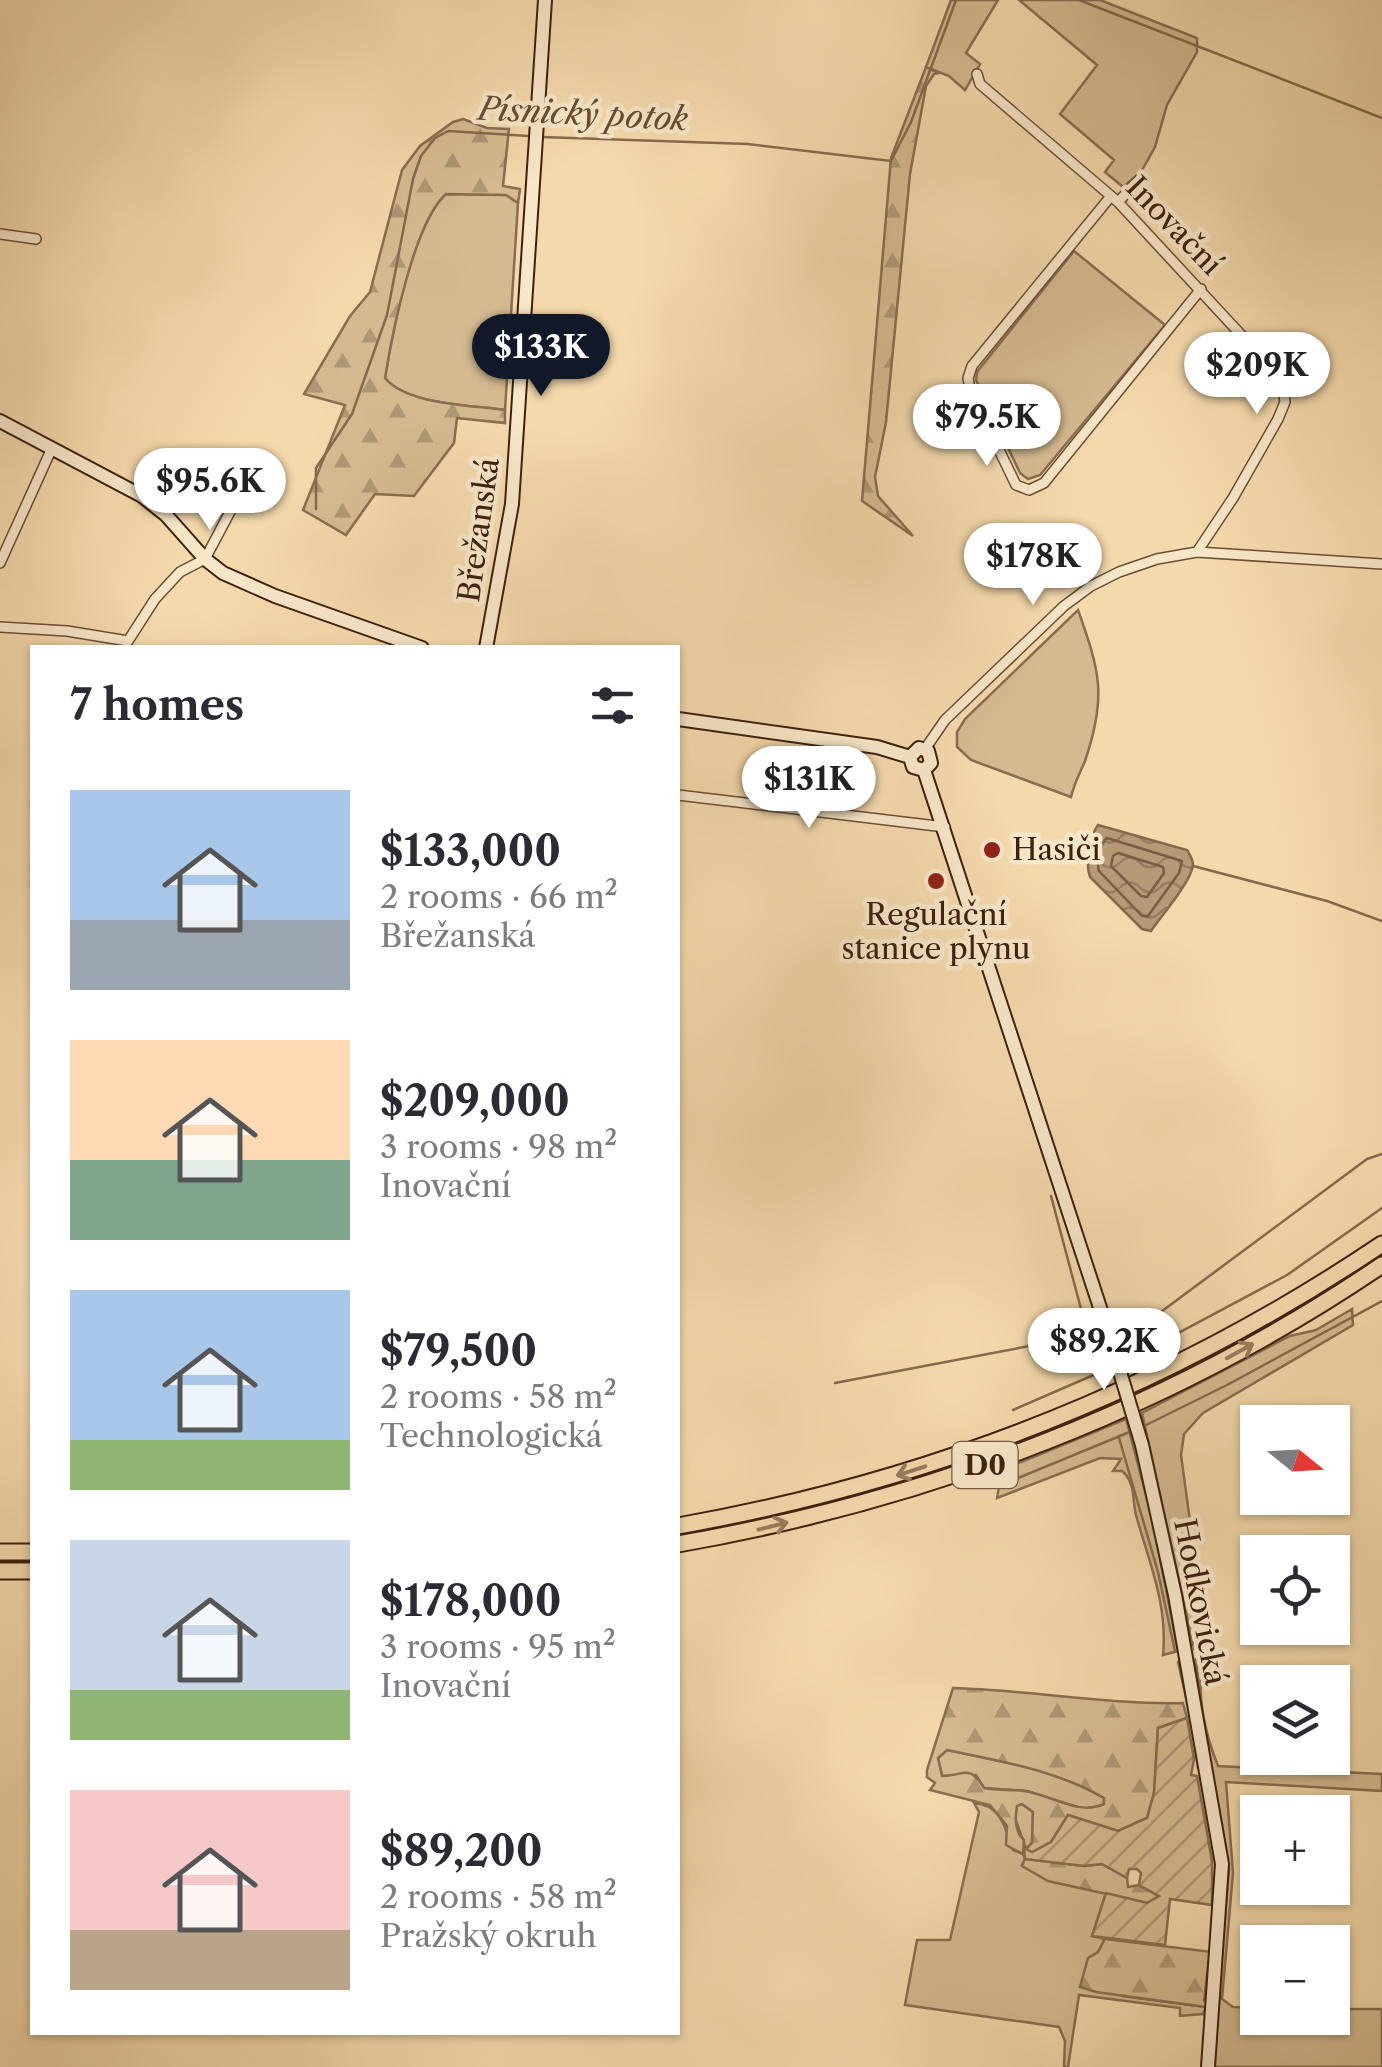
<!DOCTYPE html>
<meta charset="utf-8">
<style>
body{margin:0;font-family:"Libre Caslon Text",serif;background:#f2f2f3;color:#2b2b33;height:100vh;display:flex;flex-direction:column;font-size:38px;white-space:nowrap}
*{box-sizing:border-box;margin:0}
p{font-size:32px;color:#7c7c81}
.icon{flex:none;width:55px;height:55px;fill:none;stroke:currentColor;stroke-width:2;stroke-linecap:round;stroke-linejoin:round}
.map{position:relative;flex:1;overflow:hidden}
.sheet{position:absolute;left:30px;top:645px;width:650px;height:1390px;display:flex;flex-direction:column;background:#fff;border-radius:0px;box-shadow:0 2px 8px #0004}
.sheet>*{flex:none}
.needle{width:65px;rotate:108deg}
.buttons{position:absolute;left:1240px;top:1405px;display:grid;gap:20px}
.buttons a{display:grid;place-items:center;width:110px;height:110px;border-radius:0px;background:#fff;box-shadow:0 2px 8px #0004;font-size:50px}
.price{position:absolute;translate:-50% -85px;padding:0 22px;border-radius:35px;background:#fff;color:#222;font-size:32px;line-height:65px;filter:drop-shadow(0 2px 5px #0008)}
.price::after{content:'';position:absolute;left:50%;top:60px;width:30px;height:22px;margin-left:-15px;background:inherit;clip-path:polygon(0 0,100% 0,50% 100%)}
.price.selected{background:#111827;color:#fff}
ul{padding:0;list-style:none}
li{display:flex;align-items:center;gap:30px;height:250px;padding:0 40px}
li span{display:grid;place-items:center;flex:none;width:280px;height:200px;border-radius:0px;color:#555}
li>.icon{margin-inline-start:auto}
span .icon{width:120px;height:120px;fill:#fffc;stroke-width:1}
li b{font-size:42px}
h2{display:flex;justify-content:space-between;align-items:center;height:120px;padding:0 40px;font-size:42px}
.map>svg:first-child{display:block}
.grass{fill:#d5ba91;stroke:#896d50;stroke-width:2.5}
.forest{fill:url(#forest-firs);stroke:#896d50;stroke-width:2.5;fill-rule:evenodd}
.garden{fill:url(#garden-furrows);stroke:#896d50;stroke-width:2.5}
.water{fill:url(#water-waves);stroke:#86694d;stroke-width:2.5}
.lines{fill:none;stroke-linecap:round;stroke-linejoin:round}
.shore{stroke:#7a5d43;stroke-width:2.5}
.stream{stroke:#86694d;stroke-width:2.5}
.street-casing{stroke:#6b4e36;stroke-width:12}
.secondary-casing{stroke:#3d200f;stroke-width:16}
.highway-casing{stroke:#3d200f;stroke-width:19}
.street{stroke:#f8e6c9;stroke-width:9}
.secondary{stroke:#f8e6c9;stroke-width:12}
.highway{stroke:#f4d9ac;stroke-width:15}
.secondary-bridge-casing{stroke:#3d200f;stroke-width:16;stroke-linecap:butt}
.secondary-bridge{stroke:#f8e6c9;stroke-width:12}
.oneway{stroke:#987c5e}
.poi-dot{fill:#8f2418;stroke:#f8e6c9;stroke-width:4}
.labels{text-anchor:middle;stroke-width:9;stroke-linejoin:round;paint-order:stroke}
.shield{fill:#f8e6c9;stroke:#755b47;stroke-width:2.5}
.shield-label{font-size:28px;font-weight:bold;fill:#3d200f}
.street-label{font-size:30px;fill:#3d200f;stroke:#f8e6c9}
.poi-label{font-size:30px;fill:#3d200f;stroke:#f8e6c9;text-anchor:start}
.water-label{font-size:32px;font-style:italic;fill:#674b33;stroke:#f8e6c9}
</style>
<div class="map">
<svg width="1382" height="2067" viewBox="0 0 1382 2067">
<defs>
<pattern id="forest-firs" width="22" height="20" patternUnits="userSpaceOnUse" patternTransform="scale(2.5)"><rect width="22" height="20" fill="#d5ba91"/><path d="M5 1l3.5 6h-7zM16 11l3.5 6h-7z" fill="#ae9775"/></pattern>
<pattern id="garden-furrows" width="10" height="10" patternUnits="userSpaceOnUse" patternTransform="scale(2.5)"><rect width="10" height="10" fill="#d5ba91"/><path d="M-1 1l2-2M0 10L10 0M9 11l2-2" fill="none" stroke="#ae9775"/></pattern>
<pattern id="water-waves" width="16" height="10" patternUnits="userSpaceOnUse" patternTransform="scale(2.5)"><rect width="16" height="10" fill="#b69a77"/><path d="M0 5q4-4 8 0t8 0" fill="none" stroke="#957d60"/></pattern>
</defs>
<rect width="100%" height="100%" fill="#f4d9ac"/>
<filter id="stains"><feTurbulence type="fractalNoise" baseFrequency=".002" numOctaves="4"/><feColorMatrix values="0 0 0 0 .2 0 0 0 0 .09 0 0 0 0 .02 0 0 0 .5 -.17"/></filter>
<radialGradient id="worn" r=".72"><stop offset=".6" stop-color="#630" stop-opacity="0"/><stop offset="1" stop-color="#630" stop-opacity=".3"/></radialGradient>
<path class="grass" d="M951 0H998L966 53 980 64 965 90 949 76 926 67Z
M1019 0H1100L1197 38V52L1167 105 1155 147 1141 172 1123 187 1105 172 1114 160 1060 114 1097 65Z
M446 194 506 195 518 203 505 410C471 405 407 405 385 378 392 333 413 224 446 194Z
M1074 251 1165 325 1040 475 1028 479 1020 473 976 380 977 372Z
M1078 610C1100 672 1107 696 1085 761 1080 773 1074 784 1071 797L971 760 957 747V732L965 719Z
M1352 1309 1353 1325 1203 1413 1184 1434 1181 1455 1192 1536 1211 1631 1206 1644 1194 1649 1142 1413 1290 1336 1316 1330Z
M1126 1419 1152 1518 1178 1651 1163 1655C1168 1605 1149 1562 1136 1515 1132 1499 1136 1483 1122 1471H1113L1121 1459 1100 1458 997 1498 1002 1470Z
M1201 1657 1205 1659C1194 1691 1206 1736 1218 1766L1382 1774V1791L1226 1782 1233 1873 1222 1999 1233 2007 1257 2008 1258 2018H1332L1333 2009H1382V2067H1213L1227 1872 1194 1661Z
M947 1750C1000 1761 1056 1770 1104 1798V1805L1084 1809 1027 1791 984 1788 976 1775 942 1776 938 1758Z
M974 1803C1002 1805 1005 1828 1013 1850L1023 1854 1025 1859 1022 1865 1106 1893 1092 1936 1105 1939 1098 1952 1123 1996 1206 2007 1203 2014 1180 2016V2008L1079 1995 1068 2067H1064L1065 2041 1059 2027 905 2005 917 1940H950L979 1812Z
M1022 1804 1033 1812 1032 1843 1026 1849 1015 1818 1017 1805Z"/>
<path class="forest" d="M926 67 938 73 934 74 926 86 910 174 886 422 875 477 878 496 913 536 862 501 891 158Z
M463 119 487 128 509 129 503 186 520 189 518 203 506 195 446 194C414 222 392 334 385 378 407 405 471 405 505 410V423L457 418 454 443 414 496 375 494 346 535 303 510 345 405 304 394 350 316 370 292 402 170 420 146 453 122Z
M953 1688C1030 1690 1107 1705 1183 1703L1187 1718 1158 1728 1154 1793 1147 1818 1118 1831 1068 1815 1051 1842 1032 1853 1026 1849 1032 1843 1033 1812 1022 1804 1017 1806C1015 1817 1014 1831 1024 1840L1023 1854 1006 1845 1007 1826 990 1805 930 1790 935 1783 927 1777V1770ZM947 1750C1000 1761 1056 1770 1104 1798V1804C1078 1816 1051 1795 1025 1791 1011 1789 998 1791 984 1788 968 1763 965 1776 942 1776L938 1758Z
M1025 1859 1084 1866 1102 1864 1127 1878 1128 1887 1139 1885 1160 1897 1147 1903 1048 1881 1022 1866Z
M1105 1939 1212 1952 1206 2007 1096 1992 1080 1987 1088 1958 1098 1952Z"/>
<path class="garden" d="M1187 1718 1194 1759 1191 1775 1197 1776 1212 1861V1905L1170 1899 1165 1945 1092 1936 1106 1893 1147 1903 1159 1896 1139 1885 1141 1873 1137 1869H1129L1127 1878 1102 1864 1084 1866 1025 1859 1024 1848 1032 1852 1051 1842 1068 1815 1118 1831 1147 1818 1154 1793 1158 1728Z"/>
<path class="water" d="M1098 825 1187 850C1190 855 1193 859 1193 865 1191 882 1161 916 1151 931L1142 929 1090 877C1085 863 1090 836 1098 825Z"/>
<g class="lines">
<path class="shore" d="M1107 838 1182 861 1179 873 1148 916H1142L1099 871C1096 863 1100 843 1107 838Z
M1118 853 1163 867 1164 873 1147 897 1141 896 1111 866 1113 856Z"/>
<path class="stream" d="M1079 0 1382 118
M542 137 748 144 891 161 911 122 956 0
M316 509V468L352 414 387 315 413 179 421 156 435 138 448 131 529 136
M1193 866 1327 901 1382 921
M1051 1196 1089 1339
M1130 1329 1146 1323 1367 1159 1382 1154
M1124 1362 1287 1275 1382 1208
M835 1383 1056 1341
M1013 1410 1112 1367
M1140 1428 1227 1385 1382 1301
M1119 1438 1158 1572 1175 1651
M999 1486 1132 1431
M1194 1646 1195 1648
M1196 1659 1203 1719
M1178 1662 1187 1702
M1205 1732 1208 1746
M1195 1745 1198 1768
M1200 1777 1202 1786
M1217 1800 1229 1869 1223 1941
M1204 2001 1210 1951"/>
<g class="street-casing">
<path id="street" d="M977 74 980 84 1118 202 1282 379 1285 402 1278 419 1233 498 1197 552
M1111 196 972 366 968 378 970 390 1016 485 1029 490 1044 483 1201 289
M1118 202 1141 178
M0 234 36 239
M0 563 52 448
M0 627 67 631 128 641
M128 641 155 599 180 572 205 559 250 474
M925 749 945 720 1064 606 1091 586 1119 572 1157 559 1197 552 1382 564
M678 795 945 827"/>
</g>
<g class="secondary-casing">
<path id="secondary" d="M0 421 142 496 166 515 205 559 223 573 275 596 422 648
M486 648 512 504 545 0
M678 719 877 747 910 757 913 767 924 770 1107 1329
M910 757 919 748 928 751 931 763 924 770
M1142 1445 1175 1595 1222 1864 1208 2067"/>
</g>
<g class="highway-casing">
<path id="highway" d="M678 1526C932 1481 1168 1388 1382 1244
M678 1544C929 1500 1170 1409 1382 1265
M0 1552H32
M0 1571H32"/>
</g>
<use href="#street" class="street"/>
<use href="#secondary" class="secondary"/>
<use href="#highway" class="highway"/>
<g class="secondary-bridge-casing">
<path id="secondary-bridge" d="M1107 1329 1142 1445"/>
</g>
<use href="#secondary-bridge" class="secondary-bridge"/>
</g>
<defs><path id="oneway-shaft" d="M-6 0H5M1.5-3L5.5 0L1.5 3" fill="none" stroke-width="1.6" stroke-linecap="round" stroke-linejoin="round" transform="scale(2.5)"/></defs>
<g class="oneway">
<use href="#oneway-shaft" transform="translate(1240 1351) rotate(-29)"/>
<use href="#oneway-shaft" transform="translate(911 1471) rotate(162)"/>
<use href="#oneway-shaft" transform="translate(773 1526) rotate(-14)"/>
</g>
<g class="poi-dot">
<circle cx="992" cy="850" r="10"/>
<circle cx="936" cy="881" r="10"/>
</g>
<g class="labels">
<rect class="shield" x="952.5" y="1442" width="65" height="46" rx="8"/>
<g class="shield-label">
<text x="985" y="1475">D0</text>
</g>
<g class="street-label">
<text transform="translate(1174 226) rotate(46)" y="10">Inovační</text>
<text transform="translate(479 530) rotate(-82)" y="10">Břežanská</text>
<text transform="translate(1200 1602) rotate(79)" y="10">Hodkovická</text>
</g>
<g class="poi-label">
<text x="1012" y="860">Hasiči</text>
<text x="936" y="925" text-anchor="middle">Regulační<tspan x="936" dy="34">stanice plynu</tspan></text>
</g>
<g class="water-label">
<text transform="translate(583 114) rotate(3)" y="11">Písnický potok</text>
</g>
</g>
<rect width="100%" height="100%" filter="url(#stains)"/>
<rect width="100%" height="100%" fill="url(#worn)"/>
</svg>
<div class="buttons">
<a><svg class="needle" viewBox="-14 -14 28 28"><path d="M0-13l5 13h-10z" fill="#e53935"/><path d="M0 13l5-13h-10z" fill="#7c7c81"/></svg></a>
<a><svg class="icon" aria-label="locate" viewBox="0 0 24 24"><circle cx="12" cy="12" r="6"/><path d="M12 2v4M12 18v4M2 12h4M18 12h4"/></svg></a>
<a><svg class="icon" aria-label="layers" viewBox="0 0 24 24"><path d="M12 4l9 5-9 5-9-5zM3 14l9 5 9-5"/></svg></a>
<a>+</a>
<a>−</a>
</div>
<b class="price selected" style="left:541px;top:399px">$133K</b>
<b class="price" style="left:1257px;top:417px">$209K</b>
<b class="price" style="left:987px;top:469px">$79.5K</b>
<b class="price" style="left:210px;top:533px">$95.6K</b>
<b class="price" style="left:1033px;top:608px">$178K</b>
<b class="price" style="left:809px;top:831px">$131K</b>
<b class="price" style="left:1104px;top:1393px">$89.2K</b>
<section class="sheet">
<h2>7 homes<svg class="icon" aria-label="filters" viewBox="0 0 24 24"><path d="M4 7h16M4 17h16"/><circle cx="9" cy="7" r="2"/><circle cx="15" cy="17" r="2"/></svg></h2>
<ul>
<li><span style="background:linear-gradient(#a9c7e8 65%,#9aa5b1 0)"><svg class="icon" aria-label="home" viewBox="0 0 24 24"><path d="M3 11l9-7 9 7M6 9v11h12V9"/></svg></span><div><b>$133,000</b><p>2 rooms · 66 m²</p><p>Břežanská</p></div></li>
<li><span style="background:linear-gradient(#ffd9b3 60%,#7fa58c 0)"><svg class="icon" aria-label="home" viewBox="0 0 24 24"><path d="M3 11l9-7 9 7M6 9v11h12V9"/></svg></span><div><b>$209,000</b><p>3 rooms · 98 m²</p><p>Inovační</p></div></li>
<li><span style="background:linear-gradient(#a9c7e8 75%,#8fb573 0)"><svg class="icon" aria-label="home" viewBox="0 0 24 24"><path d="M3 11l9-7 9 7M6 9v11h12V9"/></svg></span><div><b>$79,500</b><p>2 rooms · 58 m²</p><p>Technologická</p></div></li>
<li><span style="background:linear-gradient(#c9d6e8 75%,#8fb573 0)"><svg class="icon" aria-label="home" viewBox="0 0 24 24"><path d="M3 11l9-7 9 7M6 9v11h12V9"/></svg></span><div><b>$178,000</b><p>3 rooms · 95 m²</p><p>Inovační</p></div></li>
<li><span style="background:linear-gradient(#f6c9c9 70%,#b9a48a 0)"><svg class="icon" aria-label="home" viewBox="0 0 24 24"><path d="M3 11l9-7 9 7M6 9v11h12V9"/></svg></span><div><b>$89,200</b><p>2 rooms · 58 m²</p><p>Pražský okruh</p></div></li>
</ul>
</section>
</div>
